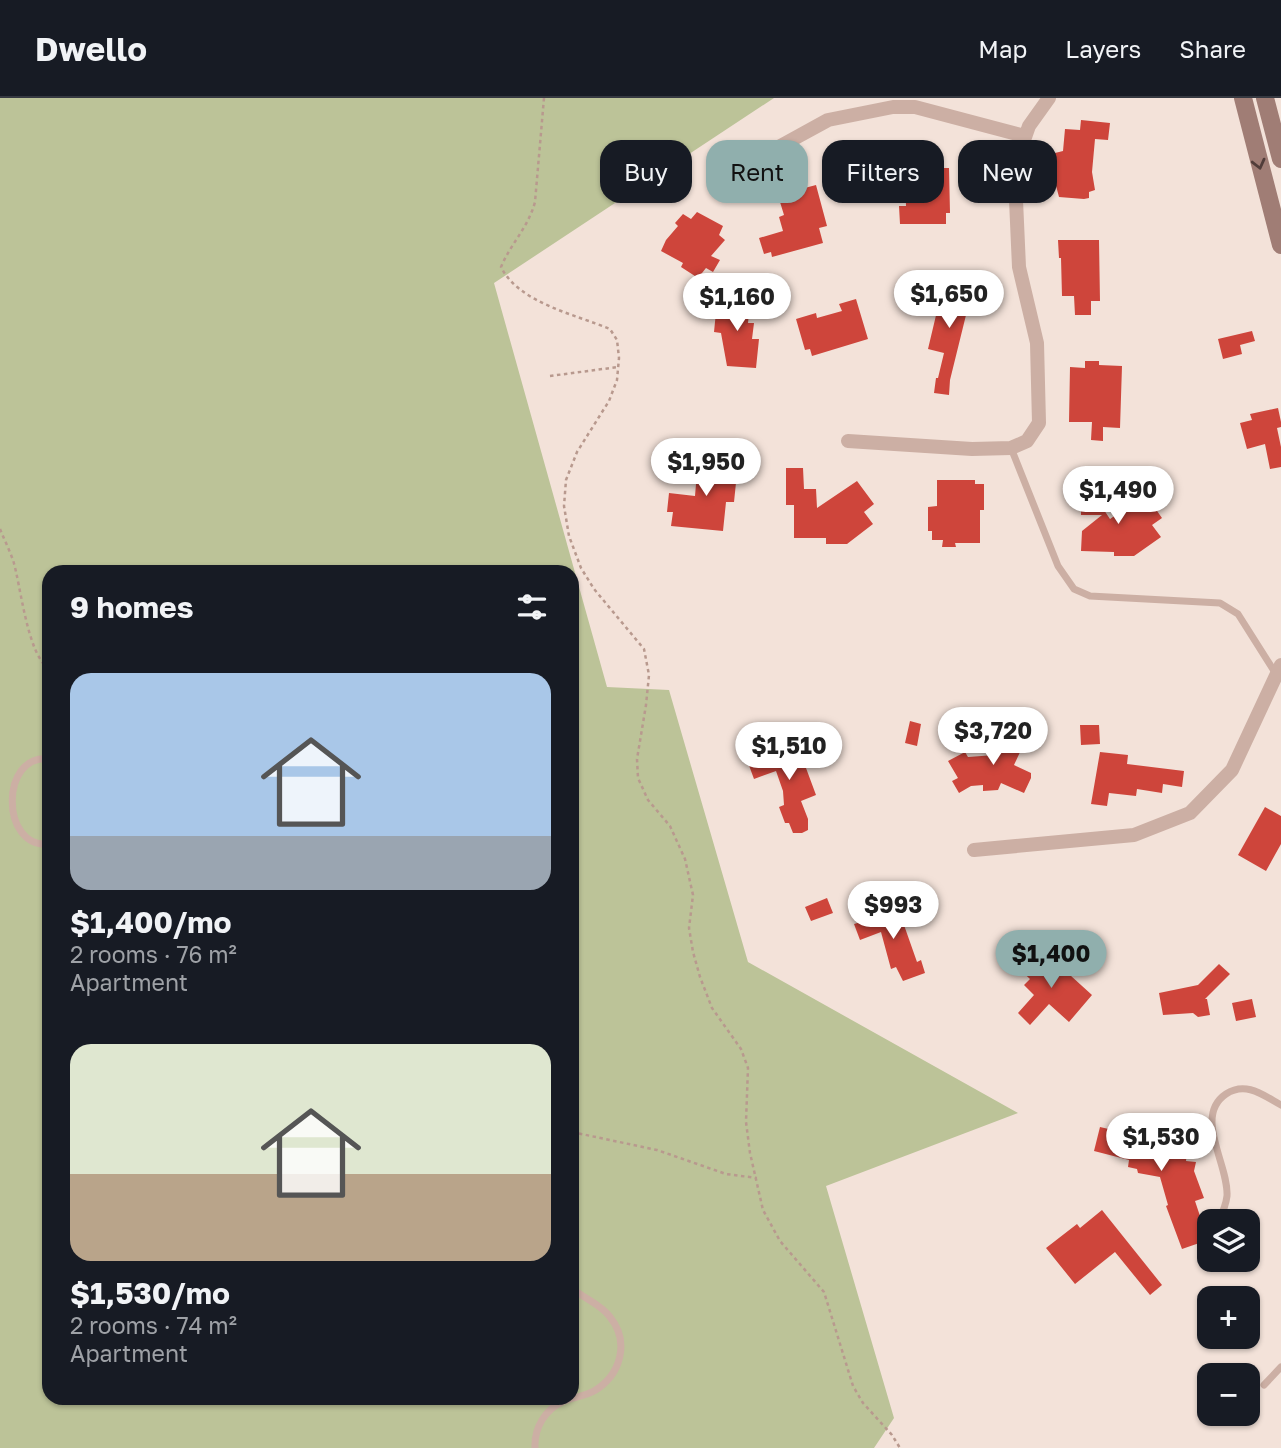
<!DOCTYPE html>
<meta charset="utf-8">
<style>
body{margin:0;font-family:"Golos Text",sans-serif;background:#242831;color:#f1f3f6;height:100vh;display:flex;flex-direction:column;font-size:26px;white-space:nowrap}
*{box-sizing:border-box;margin:0}
p{font-size:23px;color:#9ea1a6}
.icon{flex:none;width:38px;height:38px;fill:none;stroke:currentColor;stroke-width:2;stroke-linecap:round;stroke-linejoin:round}
.map{position:relative;flex:1;overflow:hidden}
.panel{position:absolute;left:42px;top:467px;width:537px;height:840px;display:flex;flex-direction:column;background:#171b24;border-radius:21px;box-shadow:0 2px 5px #0004}
.panel>*{flex:none}
.banner{position:absolute;left:600px;top:42px;width:576px;height:63px;display:flex;gap:14px}
.buttons{position:absolute;left:1197px;top:1111px;display:grid;gap:14px}
.buttons a{display:grid;place-items:center;width:63px;height:63px;border-radius:14px;background:#171b24;box-shadow:0 2px 5px #0004;font-size:35px}
.price{position:absolute;translate:-50% -60px;padding:0 16px;border-radius:24px;background:#fff;color:#222;font-size:23px;line-height:46px;filter:drop-shadow(0 2px 4px #0008)}
.price::after{content:'';position:absolute;left:50%;top:42px;width:21px;height:16px;margin-left:-10px;background:inherit;clip-path:polygon(0 0,100% 0,50% 100%)}
.price.selected{background:#90afad;color:#111}
ul{padding:0;list-style:none}
li{display:grid;align-content:center;gap:14px;height:371px;padding:0 28px}
li span{display:grid;place-items:center;height:217px;border-radius:21px;color:#555}
li>.icon{margin-inline-start:auto}
span .icon{width:126px;height:126px;fill:#fffc;stroke-width:1}
li b{font-size:30px}
h2{display:flex;justify-content:space-between;align-items:center;height:84px;padding:0 28px;font-size:30px}
.tag{padding:0 24px;border-radius:21px;background:#171b24;box-shadow:0 2px 5px #0004;font-size:24px;line-height:63px}
.tag.selected{background:#90afad;color:#111}
header{display:flex;align-items:center;gap:42px;box-sizing:border-box;height:98px;padding:0 35px;background:#171b24;border-bottom:2px solid #363941}
header strong{font-size:33px}
nav{display:flex;gap:38px;margin-inline-start:auto;font-size:24px}
.map>svg:first-child{display:block}
.green{fill:#bcc398;fill-rule:evenodd}
.building{fill:#ce453b}
.lines{fill:none;stroke-linecap:round;stroke-linejoin:round}
.path{stroke:#b8998e;stroke-width:2.5;stroke-dasharray:3.5 3.5;stroke-linecap:butt}
.service{stroke:#ccafa4;stroke-width:7}
.minor{stroke:#ccafa4;stroke-width:14}
.secondary{stroke:#a07d75;stroke-width:18}
.oneway{stroke:#513d3a}
</style>
<header>
<strong>Dwello</strong>
<nav><a>Map</a><a>Layers</a><a>Share</a></nav>
</header>
<div class="map">
<svg width="1281" height="1350" viewBox="0 0 1281 1350">
<rect width="100%" height="100%" fill="#f3e2d9"/>
<path class="green" d="M0 0H774L494 185 607 589 669 592 748 864 1018 1015 826 1088 894 1320 874 1350H0ZM49 474H572V1300H49Z"/>
<path class="building" d="M1081 22 1110 25 1108 42 1095 41 1092 74 1095 92 1089 94V100L1084 101 1059 99 1054 80 1055 67 1051 66V56L1063 53 1065 31 1080 32Z
M937 51V70H949L950 115H946V126H900L899 108H906L905 77H892V52Z
M799 85 801 91 816 87 827 128 819 130 823 145 772 159 771 154 764 156 759 140 783 133 779 119 784 117 776 91Z
M697 114 723 128 719 137 725 142 711 158 720 162 713 174 706 170 698 180 681 169 683 165 661 153 666 142 678 128 675 125 683 116 691 121Z
M1058 142H1099L1100 203H1091V217H1075L1074 198H1062L1061 160H1059Z
M954 176 969 180 962 212 967 213 950 282 949 297 934 295 936 280H938L944 255 928 251 942 192 950 194Z
M745 197 749 214 748 225H754L752 241H759L756 270 727 268 721 235 714 234 717 204Z
M856 201 868 241 812 258 810 251 805 252 796 221 816 215 817 220 842 213 839 206Z
M1252 233 1255 243 1240 247 1242 256 1223 261 1218 241Z
M1085 263H1099V267L1122 268 1120 330 1103 329V343L1091 342 1092 324H1069L1070 269 1085 270Z
M1278 310 1281 324V329L1277 330 1281 349V369L1270 371 1265 346 1247 351 1240 325 1252 322 1250 316Z
M704 361 731 363 730 374 737 375 734 404H726L723 433 671 428 673 414H667L669 395 695 398 697 374 703 375Z
M786 370H803L804 391H816L817 410 857 383 874 406 864 414 873 426 847 446H826V440H794V407H786Z
M937 382H975V386H984V412H980V445H955L956 449H942L943 442H932V433H928V409L937 408Z
M1081 388 1100 389V406L1110 421 1123 412H1130V407L1145 396 1162 420 1152 427 1161 439 1134 458H1114V454L1081 453 1082 433 1102 417H1081Z
M910 623 921 626 917 648 905 645Z
M1080 627H1099L1100 646 1081 647Z
M1007 630 1027 639 1014 667 1031 675V680L1024 695 1001 685 998 692 983 693V687L971 688 959 695 952 683 958 680 948 663 965 654 968 659 995 657Z
M779 650 781 656 798 650 801 656 811 653 816 666 806 670 816 697 801 703 808 721V732L802 735H793L789 725H785L779 709 784 707 783 693 776 673 754 681 747 662Z
M1100 654 1128 657 1127 666 1184 673 1182 689 1163 686 1162 695 1137 691 1136 698 1109 695 1107 708 1091 706Z
M1265 709 1281 718V746L1266 773 1238 757Z
M827 800 833 815 811 823 805 809Z
M888 808 890 813 898 810 917 864 921 862 925 875 903 883 896 869 891 871 881 834 860 842 854 826 871 821 869 815Z
M1022 858 1037 871 1049 858 1092 897 1069 924 1049 906 1030 927 1018 915 1034 897 1024 887 1030 881 1014 866Z
M1219 866 1230 876 1205 901H1207L1210 917 1198 919 1193 915 1163 917 1159 895 1198 887Z
M1252 901 1256 919 1236 923 1232 905Z
M1132 1022 1165 1028 1163 1044 1188 1048 1186 1063 1196 1064 1194 1073 1204 1100 1195 1103 1208 1142 1182 1151 1166 1108 1168 1107 1160 1079 1138 1075 1137 1071 1128 1069 1129 1062 1094 1053 1100 1029 1130 1036Z
M1102 1112 1162 1187 1150 1197 1115 1154 1075 1186 1046 1150 1077 1126 1080 1130Z"/>
<g class="lines">
<path class="path" d="M544 0 535 104C528 130 511 145 501 169 519 205 574 216 610 231L617 242 619 260 617 282 609 303 577 354 566 382 564 408 569 438 581 470 594 491 644 551 649 577 646 607 637 661 638 680 648 702 670 728 685 761 693 797 689 830 693 854 700 879 712 910 741 951 748 970 746 1024 750 1055 763 1112 780 1143 824 1194 853 1288 863 1305 892 1337 900 1350
M550 278 618 269
M0 431C4 441 9 451 13 462 21 488 27 556 49 571
M572 1034 657 1052 726 1076 757 1080"/>
<path class="service" d="M1011 350 1058 468 1074 491 1090 498 1220 505 1238 516 1276 576
M49 661C0 655 0 751 49 746
M1218 1124C1222 1116 1226 1107 1227 1098 1229 1067 1193 1018 1226 996 1246 983 1263 997 1281 1007
M1264 1287 1281 1269
M535 1350C534 1330 545 1311 564 1303 574 1299 585 1298 594 1293 621 1277 630 1244 610 1219 601 1206 584 1201 572 1190"/>
<path class="minor" d="M744 68 828 22 893 9H915L1025 38
M848 343 972 351 1011 350 1027 343 1039 325 1037 245 1019 169 1016 102 1023 45 1029 28 1049 0
M974 752 1134 737 1190 715 1232 672 1281 567"/>
<path class="secondary" d="M1243 0 1281 147
M1265 0 1281 61"/>
</g>
<defs><path id="oneway-chevron" d="M-2-3.5L2.5 0L-2 3.5" fill="none" stroke-width="1.6" stroke-linecap="round" stroke-linejoin="round" transform="scale(1.75)"/></defs>
<use class="oneway" href="#oneway-chevron" transform="translate(1259 66) rotate(76)"/>
</svg>
<div class="buttons">
<a><svg class="icon" aria-label="layers" viewBox="0 0 24 24"><path d="M12 4l9 5-9 5-9-5zM3 14l9 5 9-5"/></svg></a>
<a>+</a>
<a>−</a>
</div>
<b class="price" style="left:949px;top:232px">$1,650</b>
<b class="price" style="left:737px;top:235px">$1,160</b>
<b class="price" style="left:706px;top:400px">$1,950</b>
<b class="price" style="left:1118px;top:428px">$1,490</b>
<b class="price" style="left:993px;top:669px">$3,720</b>
<b class="price" style="left:789px;top:684px">$1,510</b>
<b class="price" style="left:893px;top:843px">$993</b>
<b class="price selected" style="left:1051px;top:892px">$1,400</b>
<b class="price" style="left:1161px;top:1075px">$1,530</b>
<div class="banner">
<a class="tag">Buy</a>
<a class="tag selected">Rent</a>
<a class="tag">Filters</a>
<a class="tag">New</a>
</div>
<section class="panel">
<h2>9 homes<svg class="icon" aria-label="filters" viewBox="0 0 24 24"><path d="M4 7h16M4 17h16"/><circle cx="9" cy="7" r="2"/><circle cx="15" cy="17" r="2"/></svg></h2>
<ul>
<li><span style="background:linear-gradient(#a9c7e8 75%,#9aa5b1 0)"><svg class="icon" aria-label="home" viewBox="0 0 24 24"><path d="M3 11l9-7 9 7M6 9v11h12V9"/></svg></span><div><b>$1,400/mo</b><p>2 rooms · 76 m²</p><p>Apartment</p></div></li>
<li><span style="background:linear-gradient(#dfe7d0 60%,#b9a48a 0)"><svg class="icon" aria-label="home" viewBox="0 0 24 24"><path d="M3 11l9-7 9 7M6 9v11h12V9"/></svg></span><div><b>$1,530/mo</b><p>2 rooms · 74 m²</p><p>Apartment</p></div></li>
</ul>
</section>
</div>
